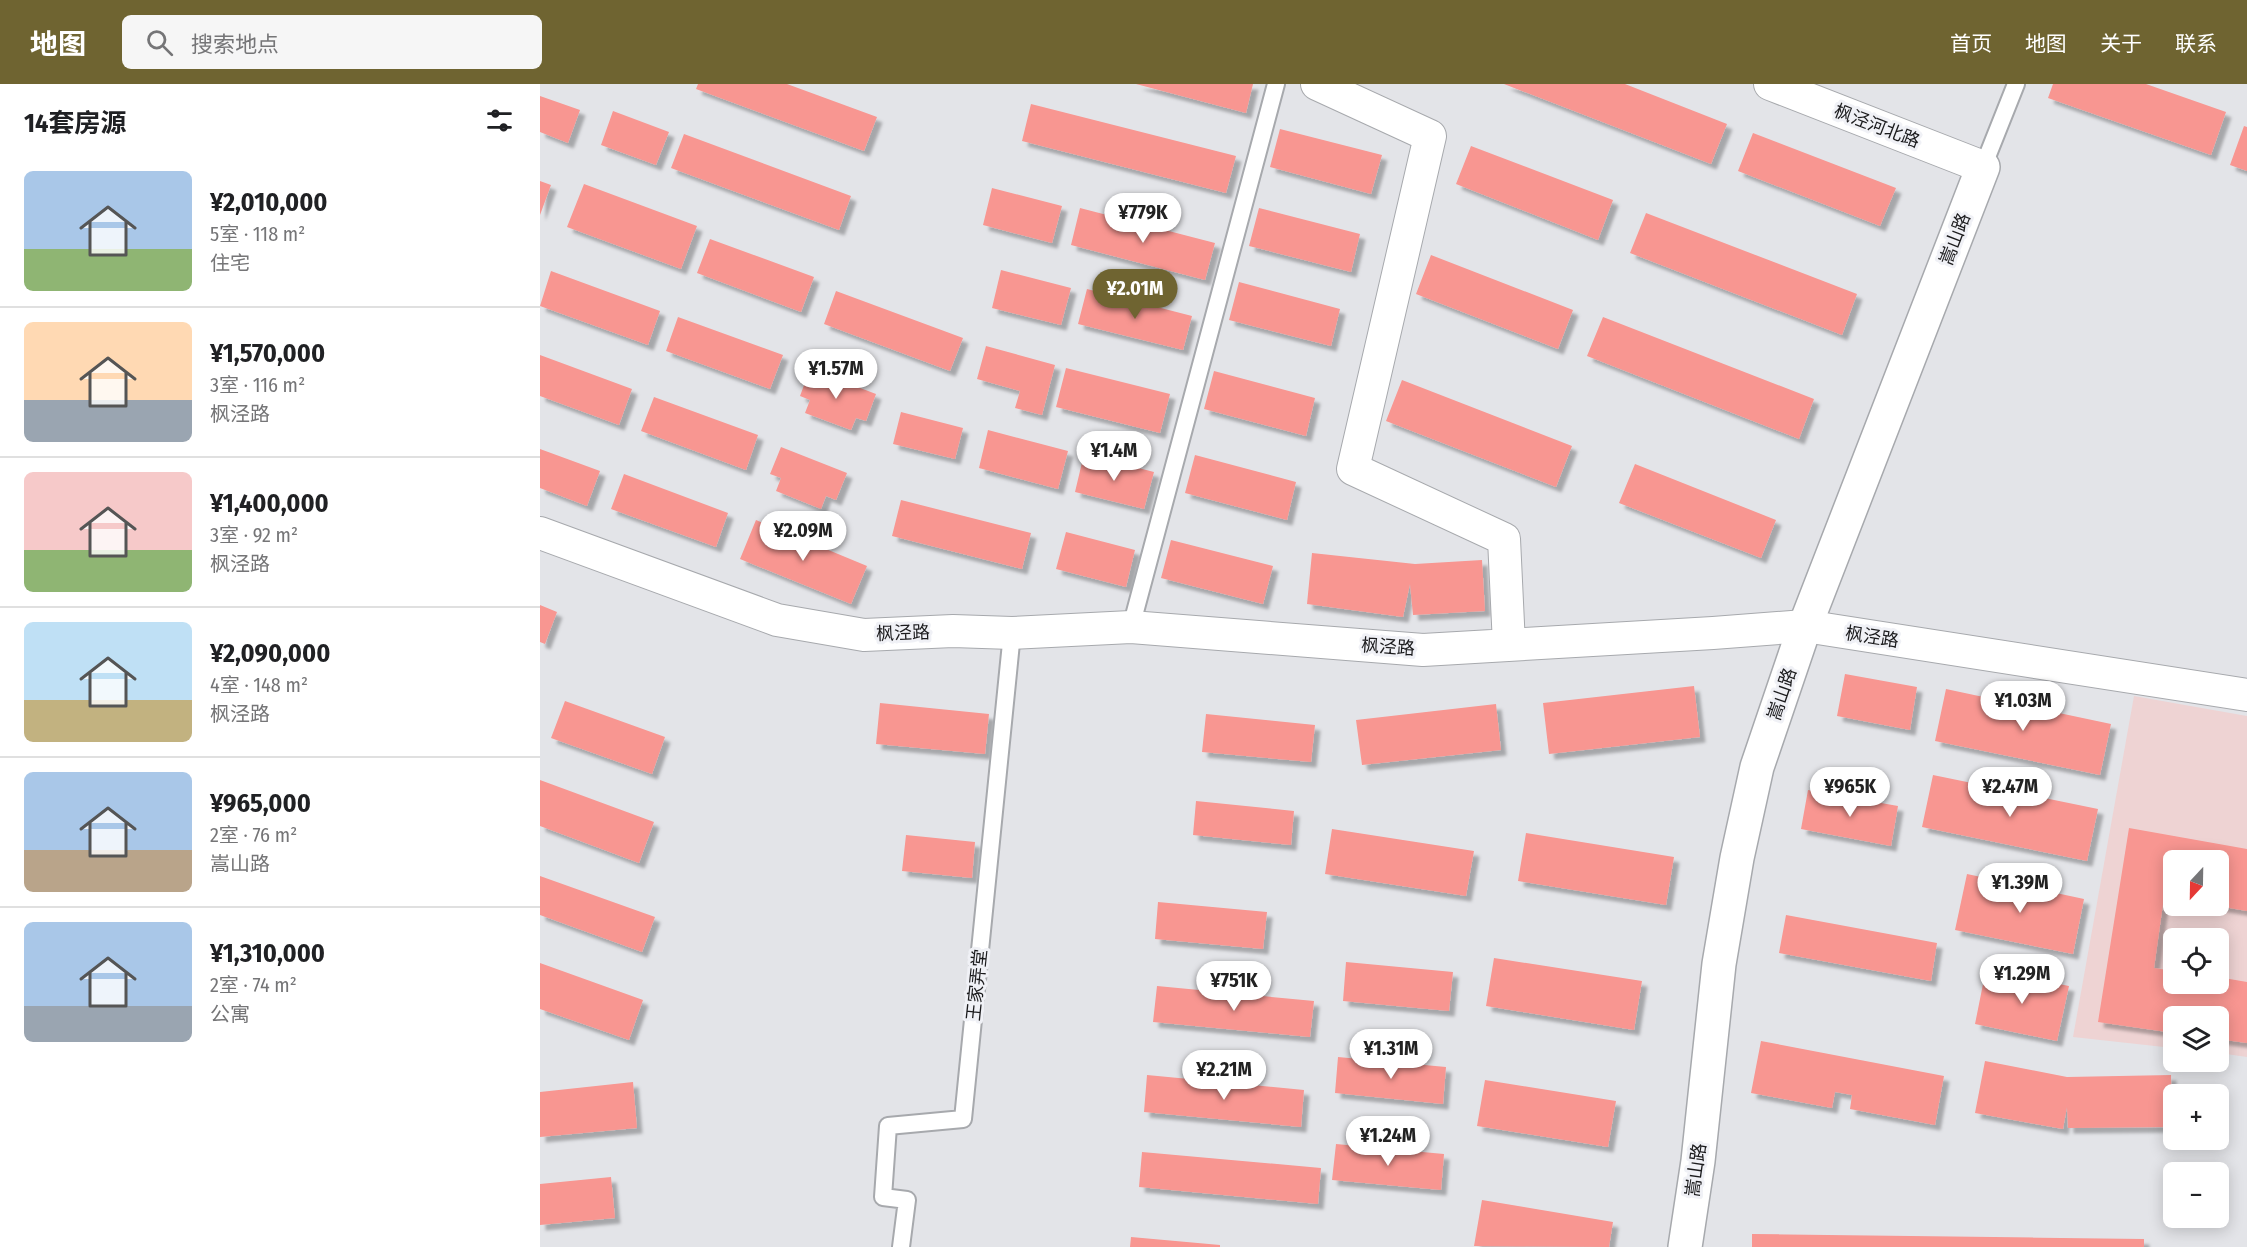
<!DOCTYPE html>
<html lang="zh">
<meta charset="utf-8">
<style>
body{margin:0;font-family:"Fira Sans Condensed","Noto Sans SC",sans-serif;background:#f6f6f6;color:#202124;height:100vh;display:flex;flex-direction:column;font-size:22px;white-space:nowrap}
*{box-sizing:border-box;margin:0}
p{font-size:20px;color:#757577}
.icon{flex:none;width:33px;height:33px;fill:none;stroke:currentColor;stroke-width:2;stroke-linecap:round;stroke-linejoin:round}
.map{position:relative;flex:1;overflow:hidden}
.panel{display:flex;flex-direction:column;background:#fff;width:540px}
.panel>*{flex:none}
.needle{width:39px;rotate:202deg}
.fabs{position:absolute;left:1623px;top:766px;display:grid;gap:12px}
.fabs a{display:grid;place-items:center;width:66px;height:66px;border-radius:9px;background:#fff;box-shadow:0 3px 15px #0003;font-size:30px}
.price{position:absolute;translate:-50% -51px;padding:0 14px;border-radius:21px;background:#fff;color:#222;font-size:20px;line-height:39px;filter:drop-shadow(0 2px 3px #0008)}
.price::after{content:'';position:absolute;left:50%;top:36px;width:18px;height:14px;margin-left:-9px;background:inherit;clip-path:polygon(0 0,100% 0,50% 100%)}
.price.current{background:#6f6431;color:#fff}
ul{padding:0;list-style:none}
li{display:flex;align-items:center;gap:18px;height:150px;padding:0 24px}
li+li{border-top:2px solid #e0e0e0}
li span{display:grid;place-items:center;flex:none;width:168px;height:120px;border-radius:9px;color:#555}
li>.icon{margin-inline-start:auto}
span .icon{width:72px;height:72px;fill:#fffc;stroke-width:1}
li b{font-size:26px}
h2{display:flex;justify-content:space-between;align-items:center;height:72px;padding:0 24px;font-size:26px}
header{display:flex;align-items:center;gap:36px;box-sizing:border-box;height:84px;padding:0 30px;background:#6f6431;color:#fff}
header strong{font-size:28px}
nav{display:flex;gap:33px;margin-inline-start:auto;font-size:21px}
.search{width:420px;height:54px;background:#f6f6f6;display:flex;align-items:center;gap:15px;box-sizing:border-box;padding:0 21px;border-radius:9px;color:#757577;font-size:22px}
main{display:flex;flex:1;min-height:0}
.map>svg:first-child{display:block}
.education{fill:#eed3d3;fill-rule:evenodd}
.building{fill:#f89691;filter:url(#shadow)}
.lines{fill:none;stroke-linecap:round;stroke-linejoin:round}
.lane-casing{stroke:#a7a9ad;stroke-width:20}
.street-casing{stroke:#a7a9ad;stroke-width:34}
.secondary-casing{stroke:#a7a9ad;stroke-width:36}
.lane{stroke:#fff;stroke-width:16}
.street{stroke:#fff;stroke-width:32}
.secondary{stroke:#fff;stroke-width:33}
.labels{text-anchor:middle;stroke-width:6;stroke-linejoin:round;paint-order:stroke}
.street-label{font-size:18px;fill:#1b1b1d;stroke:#f0f1f6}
</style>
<header>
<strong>地图</strong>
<div class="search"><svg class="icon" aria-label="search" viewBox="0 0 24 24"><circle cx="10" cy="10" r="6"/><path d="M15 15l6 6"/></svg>搜索地点</div>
<nav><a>首页</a><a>地图</a><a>关于</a><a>联系</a></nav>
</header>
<main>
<section class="panel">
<h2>14套房源<svg class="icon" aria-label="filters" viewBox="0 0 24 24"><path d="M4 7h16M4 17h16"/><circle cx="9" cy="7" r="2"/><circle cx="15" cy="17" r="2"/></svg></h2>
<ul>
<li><span style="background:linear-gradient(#a9c7e8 65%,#8fb573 0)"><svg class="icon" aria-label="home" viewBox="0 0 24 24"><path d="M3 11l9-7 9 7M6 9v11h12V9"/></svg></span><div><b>¥2,010,000</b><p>5室 · 118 m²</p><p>住宅</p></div></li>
<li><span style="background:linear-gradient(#ffd9b3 65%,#9aa5b1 0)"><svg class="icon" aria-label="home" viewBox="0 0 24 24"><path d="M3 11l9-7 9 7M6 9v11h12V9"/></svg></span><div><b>¥1,570,000</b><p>3室 · 116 m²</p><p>枫泾路</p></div></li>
<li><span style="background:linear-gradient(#f6c9c9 65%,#8fb573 0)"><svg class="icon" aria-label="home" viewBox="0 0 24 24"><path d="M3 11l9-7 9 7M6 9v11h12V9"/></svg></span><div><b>¥1,400,000</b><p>3室 · 92 m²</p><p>枫泾路</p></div></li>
<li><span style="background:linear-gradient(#bfe0f5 65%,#c2b280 0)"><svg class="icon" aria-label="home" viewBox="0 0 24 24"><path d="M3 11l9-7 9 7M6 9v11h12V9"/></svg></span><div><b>¥2,090,000</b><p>4室 · 148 m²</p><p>枫泾路</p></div></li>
<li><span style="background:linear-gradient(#a9c7e8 65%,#b9a48a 0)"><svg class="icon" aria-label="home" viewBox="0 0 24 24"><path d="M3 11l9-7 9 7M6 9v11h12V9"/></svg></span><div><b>¥965,000</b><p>2室 · 76 m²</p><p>嵩山路</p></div></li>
<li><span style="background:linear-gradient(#a9c7e8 70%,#9aa5b1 0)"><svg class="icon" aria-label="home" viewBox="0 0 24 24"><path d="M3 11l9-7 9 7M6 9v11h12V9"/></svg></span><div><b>¥1,310,000</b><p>2室 · 74 m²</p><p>公寓</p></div></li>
</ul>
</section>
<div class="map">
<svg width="1707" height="1163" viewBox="0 0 1707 1163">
<defs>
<filter id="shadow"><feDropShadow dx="5.5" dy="5.5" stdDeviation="1.5" flood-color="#0004"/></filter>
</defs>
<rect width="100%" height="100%" fill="#e3e4e8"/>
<path class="education" d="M1594 612 1707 632V973L1679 969 1678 933H1634L1633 964 1533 953ZM1634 777H1678V822H1634ZM1634 855H1678V900H1634Z"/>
<path class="building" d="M158 0H247L337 33 324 67 156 5Z
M596 0H713L706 29Z
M964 0H1085L1187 40 1171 80Z
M1513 0H1606L1686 28 1671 71 1508 14Z
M0 12 40 26 28 59 0 48Z
M491 20 696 72 686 109 482 57Z
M73 27 129 48 116 81 61 61Z
M1704 42 1707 43V87L1690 81Z
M740 45 842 71 831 110 730 83Z
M1213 49 1356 104 1340 142 1198 87Z
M144 50 311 112 299 146 131 84Z
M931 62 1073 116 1058 156 916 100Z
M0 97 11 101 0 131Z
M44 100 157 142 141 185 27 143Z
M452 104 522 122 512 159 443 141Z
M540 124 675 159 665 196 531 161Z
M719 124 820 150 811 188 709 162Z
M1106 129 1317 210 1302 251 1090 169Z
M170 155 274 193 261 228 157 189Z
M891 171 1033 226 1018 265 876 210Z
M461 186 531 204 521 241 452 224Z
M11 187 120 227 108 261 0 222Z
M699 198 800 225 791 262 689 236Z
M547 205 652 232 643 266 538 240Z
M296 207 423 254 410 287 284 240Z
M138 233 243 271 230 305 126 267Z
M1063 233 1274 315 1259 355 1047 272Z
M446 262 515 281 502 331 475 324 480 307 437 295Z
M0 271 92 305 79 341 0 312Z
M526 284 630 310 620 349 516 323Z
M270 285 336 310 326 337 316 334 311 346 265 329 270 316 260 312Z
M674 287 775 314 766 352 664 325Z
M862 296 1032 362 1016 403 846 337Z
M114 313 218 351 206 386 101 347Z
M361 328 423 344 415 375 353 360Z
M448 346 528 367 518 405 439 384Z
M241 363 307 389 296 416 286 412 281 425 236 407 241 394 230 390Z
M0 365 60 387 47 422 0 404Z
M544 370 614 388 604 425 535 408Z
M655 371 756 398 747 436 645 409Z
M1095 380 1236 436 1221 474 1079 419Z
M84 390 188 429 176 463 71 425Z
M361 416 491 449 482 485 352 452Z
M216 436 327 482 311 520 200 475Z
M526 448 595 466 586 503 516 485Z
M631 456 733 482 723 520 621 494Z
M772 469 875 480 942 476 945 527 873 531 870 500 863 533 767 520Z
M0 521 17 528 5 560 0 558Z
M1305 590 1377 603 1370 646 1297 632Z
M1154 602 1160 653 1009 670 1003 619Z
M1406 605 1571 640 1560 691 1395 657Z
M25 617 125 653 112 690 11 654Z
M340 619 449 630 445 670 336 660Z
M956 620 961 666 822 681 816 636Z
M666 630 775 641 771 678 662 668Z
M1393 691 1558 725 1547 777 1382 743Z
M0 696 114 738 99 779 0 742Z
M1268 706 1358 722 1351 762 1261 745Z
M656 717 754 727 751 761 653 751Z
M1589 744 1707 765V827L1678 822V777H1634V815L1624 813 1614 884 1634 887V900H1678V893L1707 898V959L1678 955V933H1634V949L1558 938Z
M792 745 934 767 926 812 785 790Z
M986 749 1134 773 1126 821 978 797Z
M366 751 435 758 432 794 362 787Z
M1427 790 1544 815 1533 870 1415 846Z
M0 792 115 833 102 868 0 831Z
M618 818 727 828 723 865 615 855Z
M1246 831 1397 859 1391 897 1239 869Z
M954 874 1102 897 1094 946 946 922Z
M806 878 913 888 909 927 803 917Z
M0 879 103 916 89 956 0 925Z
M1446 885 1529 902 1517 957 1435 940Z
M617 902 774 917 770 953 613 938Z
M1221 957 1404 992 1395 1041 1310 1025 1312 1011 1295 1008 1292 1024 1211 1009Z
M798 973 906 983 903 1020 795 1009Z
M1445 977 1527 993 1631 991 1632 1043 1528 1044 1527 1023 1523 1045 1435 1029Z
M607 991 764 1006 761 1043 604 1028Z
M945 996 1076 1017 1068 1063 937 1042Z
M93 998 97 1044 0 1053V1008Z
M796 1060 904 1070 901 1106 792 1096Z
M602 1068 781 1084 778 1120 599 1103Z
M71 1093 75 1134 0 1141V1100Z
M942 1116 1073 1138 1069 1163 934 1162Z
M1212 1150 1604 1155V1163H1212Z
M591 1153 680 1161V1163H590Z"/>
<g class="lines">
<g class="lane-casing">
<path id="lane" d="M1443 83 1476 0
M591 543 736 0
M361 1163 367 1116 343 1113 348 1042 423 1035 472 549"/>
</g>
<g class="street-casing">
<path id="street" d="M777 0 890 52 813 385 964 455 969 561
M1230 0 1443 83
M0 449 237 536 324 551 413 547 472 549 591 543 883 566 1173 549 1265 542 1707 611"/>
</g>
<g class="secondary-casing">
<path id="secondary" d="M1145 1163 1158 1077 1179 880 1197 774 1217 683 1265 542 1443 83"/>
</g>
<use href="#lane" class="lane"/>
<use href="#street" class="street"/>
<use href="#secondary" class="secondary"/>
</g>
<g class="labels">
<g class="street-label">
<text transform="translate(1337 42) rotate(21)" y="6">枫泾河北路</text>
<text transform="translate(1415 155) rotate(-69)" y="6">嵩山路</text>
<text transform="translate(363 549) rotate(-2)" y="6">枫泾路</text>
<text transform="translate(1332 553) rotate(9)" y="6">枫泾路</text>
<text transform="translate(848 563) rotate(4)" y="6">枫泾路</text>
<text transform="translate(1242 610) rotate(-71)" y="6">嵩山路</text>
<text transform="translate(437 901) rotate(-84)" y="6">王家弄堂</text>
<text transform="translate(1156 1086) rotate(-82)" y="6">嵩山路</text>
</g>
</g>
</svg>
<div class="fabs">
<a><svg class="needle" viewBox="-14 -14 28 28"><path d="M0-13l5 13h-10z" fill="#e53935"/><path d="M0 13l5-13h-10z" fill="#757577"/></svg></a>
<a><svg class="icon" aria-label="locate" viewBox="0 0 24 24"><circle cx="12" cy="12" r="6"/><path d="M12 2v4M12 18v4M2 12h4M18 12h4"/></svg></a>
<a><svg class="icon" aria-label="layers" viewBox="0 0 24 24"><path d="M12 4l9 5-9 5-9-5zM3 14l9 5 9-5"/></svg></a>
<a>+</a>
<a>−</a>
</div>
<b class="price" style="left:603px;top:160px">¥779K</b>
<b class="price current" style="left:595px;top:236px">¥2.01M</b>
<b class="price" style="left:296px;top:316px">¥1.57M</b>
<b class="price" style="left:574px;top:398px">¥1.4M</b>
<b class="price" style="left:263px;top:478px">¥2.09M</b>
<b class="price" style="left:1483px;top:648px">¥1.03M</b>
<b class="price" style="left:1310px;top:734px">¥965K</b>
<b class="price" style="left:1470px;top:734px">¥2.47M</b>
<b class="price" style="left:1480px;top:830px">¥1.39M</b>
<b class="price" style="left:1482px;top:921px">¥1.29M</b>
<b class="price" style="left:694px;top:928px">¥751K</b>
<b class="price" style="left:851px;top:996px">¥1.31M</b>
<b class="price" style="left:684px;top:1017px">¥2.21M</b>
<b class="price" style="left:848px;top:1083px">¥1.24M</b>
</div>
</main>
